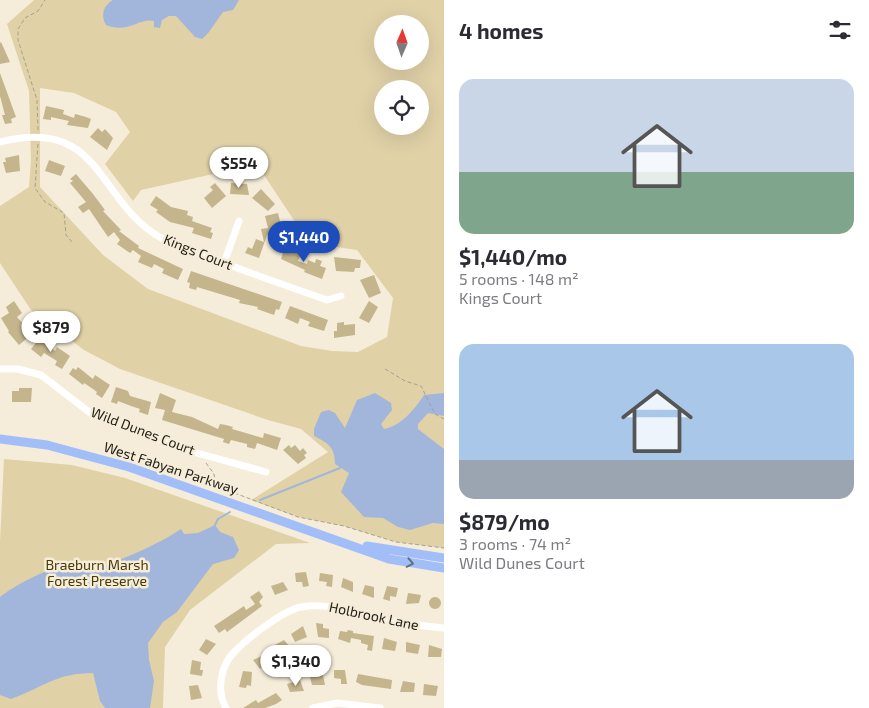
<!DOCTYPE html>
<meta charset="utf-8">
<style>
body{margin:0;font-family:"Exo 2",sans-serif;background:#f2f2f3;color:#2b2b33;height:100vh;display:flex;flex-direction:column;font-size:19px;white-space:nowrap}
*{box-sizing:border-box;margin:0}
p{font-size:16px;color:#7c7c81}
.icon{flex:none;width:28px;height:28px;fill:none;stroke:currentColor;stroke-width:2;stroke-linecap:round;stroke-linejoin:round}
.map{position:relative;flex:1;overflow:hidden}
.details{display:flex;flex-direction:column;background:#fff;width:425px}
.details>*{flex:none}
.needle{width:32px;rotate:2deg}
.buttons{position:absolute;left:374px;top:15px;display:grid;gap:10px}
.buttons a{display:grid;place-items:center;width:55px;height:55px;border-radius:50%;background:#fff;box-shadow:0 5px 20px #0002;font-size:25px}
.price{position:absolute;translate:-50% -42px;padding:0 11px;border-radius:18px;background:#fff;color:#222;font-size:16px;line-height:32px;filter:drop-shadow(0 1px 2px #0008)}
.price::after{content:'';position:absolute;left:50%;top:30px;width:15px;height:11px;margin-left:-8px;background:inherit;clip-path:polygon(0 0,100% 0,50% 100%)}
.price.active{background:#1c4dba;color:#fff}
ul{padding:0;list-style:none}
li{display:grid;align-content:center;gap:10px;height:265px;padding:0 15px}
li span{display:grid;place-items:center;height:155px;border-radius:15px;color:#555}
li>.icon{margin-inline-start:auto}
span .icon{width:90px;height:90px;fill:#fffc;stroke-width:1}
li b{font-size:21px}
h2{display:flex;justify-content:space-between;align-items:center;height:60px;padding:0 15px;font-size:21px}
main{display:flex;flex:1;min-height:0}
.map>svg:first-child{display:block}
.green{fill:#e0d1a7;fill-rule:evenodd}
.water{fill:#a2b6db}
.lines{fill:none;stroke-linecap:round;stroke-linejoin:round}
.stream{stroke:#a2b6db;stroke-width:2}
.building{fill:#c4b58c}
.path{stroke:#a6a091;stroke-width:1;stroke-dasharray:4 2.5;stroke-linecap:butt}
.minor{stroke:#fff;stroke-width:7}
.major{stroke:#a1bef8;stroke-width:9}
.oneway{stroke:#626f88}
.labels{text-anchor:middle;stroke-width:5;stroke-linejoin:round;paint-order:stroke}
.street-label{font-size:14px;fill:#232018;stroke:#f5edd9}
.park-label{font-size:14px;fill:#493902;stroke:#f5edd9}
</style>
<main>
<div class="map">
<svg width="444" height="708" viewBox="0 0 444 708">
<rect width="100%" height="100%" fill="#f5edd9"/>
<path class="green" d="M34 0H444V548L396 542 344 526 298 517 251 500 328 452 301 429 268 420 120 369 84 350 31 310 0 263V206L29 187 31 160 29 91 7 24ZM382 24H420V61H382ZM40 88 74 93 116 112 130 132 105 164 133 201 141 190 245 167 264 175 309 243 357 250 393 298 387 337 358 352 332 351 301 346 148 289 103 255 40 187ZM382 89H420V126H382Z
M4 459 72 465 125 478 310 543 276 544 190 610 165 647 163 708H0V542Z"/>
<path class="water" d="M113 0H239L233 10 223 12 209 32 202 39 195 37 176 16H169L162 20 160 28 154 27V21C140 17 128 34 106 25 100 15 104 5 113 0Z
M375 393 391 403 392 410 381 424 384 429C401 426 415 409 424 395L444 393V416L428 413 418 424V429L444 449V524L433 523 410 530 398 527 383 518 364 517 341 492 349 473 335 464C335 447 328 443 314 436V429L321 412 329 410 335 413 345 428 357 400Z
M215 525 220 532 233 537 239 550 234 558 213 564 177 612 163 622 148 643 149 660 154 681 150 708H105L100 701 93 673C57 673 43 687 11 699L0 695V597C12 587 47 568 62 567 69 567 75 571 81 571 105 569 161 543 181 529L184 534 198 533Z"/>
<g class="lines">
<path class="stream" d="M260 500 340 468
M215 525 218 519 230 512"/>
</g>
<path class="building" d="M1 42 10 62 0 64V43Z
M0 73 16 117 11 119 12 123 5 124 2 115H5L0 96Z
M46 106 64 110 63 114 74 118 75 114 86 117 91 119 88 128 67 125 69 121 51 117V120L43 119Z
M98 128 102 132 105 129 113 138 107 150 90 137Z
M19 155 20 171 6 173 3 162H6L5 158Z
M49 160 65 166 61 176 45 171Z
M76 174 93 194 105 210 103 211 121 230 119 231 139 246 138 248 183 269 178 280 162 273 164 269 154 264 152 268 138 262 141 256 133 250 130 253 117 244 120 240 114 232 108 237 89 209 83 213 78 207 86 202 70 183 73 181 70 179Z
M215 183 226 196 212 208 204 198 213 190 210 187Z
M231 183 247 184 249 195 230 194Z
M261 189 275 204 268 211 252 198Z
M156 196 171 207 188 211 187 215 193 217 192 221 212 228 210 232 213 233 211 239 192 233 194 228 170 222 156 212 158 210 150 205Z
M278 213 282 229 267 235 259 258 245 253 248 247 252 249 256 239 264 242 261 229 268 228 265 216Z
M285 247 301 253 298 261 307 264 308 260 315 263 316 259 322 261 320 266 326 268 322 279 304 272 305 270 281 259Z
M334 257 361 260 360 268H355L354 272 336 271Z
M191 271 282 302 279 310 276 309 274 315 257 309 258 307 239 303 240 300 197 287 196 290 189 288 190 283 187 282Z
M374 275 381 293 369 298 360 280Z
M14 301 22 313 17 317 32 334 19 345 8 332 9 331 1 318 9 313 6 307Z
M369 301 378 307 369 323 359 318Z
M290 306 328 320 324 331 308 326 310 322 300 318 298 324 285 318Z
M344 322V325L355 324V335L334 338V331H337V323Z
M39 339 55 351 57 347 70 356 62 369 55 365 57 361 44 353 41 357 31 349Z
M78 367 93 379 95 375 110 385 102 398 96 394 97 392 93 389 84 383 83 385 69 374 73 368 76 370Z
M116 387 128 391 130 396 151 402 148 415 139 412 140 409 131 406 118 401 117 404 111 402Z
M19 388H32L31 402H12V391H19Z
M160 393 176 400 172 412 192 417 218 429 220 424 226 425 233 427 232 429 263 438 264 433 281 438 277 450 257 443 255 449 247 447V444L231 440 229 444 223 442 224 439 162 420 165 410 155 408Z
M289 445 291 448 295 445 300 451 303 448 307 453 304 455 306 458 298 464 283 450Z
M306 572 309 586 303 587 302 582H296L295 573Z
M320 573 333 575 332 587 326 586 327 582 319 581Z
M343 578 353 582V592L341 587Z
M283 582 288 590 275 595 271 586Z
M365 585 374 587V598L362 594Z
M387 586 398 588 396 597 390 596V601L383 599Z
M259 591 263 597 259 602 262 606 227 632 225 629 219 633 214 626 244 606 246 610 255 604 250 597Z
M408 593 421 595 419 603 406 604Z
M429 603a6 6 0 1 1 12 0a6 6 0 1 1-12 0Z
M316 623 323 624V628L329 629V638L318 637Z
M303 626 307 637 295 642 291 634Z
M348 630 353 631V633L374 636 372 651 367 650 368 645 361 643V640L351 638 350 643 338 639 340 631 347 632Z
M384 638 397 642 395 651 382 649Z
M206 639 216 644 207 655 199 650Z
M284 640 289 646 278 654 271 647Z
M406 642 420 645 418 654 406 652Z
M429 645 442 649 441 657H428Z
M266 654 271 661 260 669 253 660Z
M192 660 201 662 200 670H203L202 676 190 674Z
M322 670 325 685H312L310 677 318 676 317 671Z
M334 670H345L347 684H341V679L334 678Z
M243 671 252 672 251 686 247 685 246 688 239 687Z
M358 674 392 680 391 689 362 685 356 682Z
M300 680 304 691 290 692 287 684Z
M403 681 415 683 414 692H400Z
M424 684 438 686 436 696 423 695Z
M198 685 202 698 191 700 189 686Z
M276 693 282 700 276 704 265 708H243L256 700 258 703Z"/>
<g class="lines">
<path class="path" d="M38 130 37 100 18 40V29L25 18 38 11 45 0
M38 144 35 188 45 202 64 213 66 235 73 243
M385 369 405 381 421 386 435 414 444 419
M206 463 214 474 216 486 298 517 344 526 396 542 444 548"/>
<path class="minor" d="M0 142C104 116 96 203 163 239 177 246 192 250 206 256 246 272 287 286 327 300L341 296
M224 263 239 221
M0 369H18L41 375 93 415 197 453 266 472
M226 708C216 690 221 666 234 652 248 638 282 611 301 607 325 602 348 612 372 617 396 622 420 626 444 628
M313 708 337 703 380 708"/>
<path class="major" d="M0 439 47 445 129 467 389 559 444 568
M367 546 444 558"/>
</g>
<defs><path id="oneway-chevron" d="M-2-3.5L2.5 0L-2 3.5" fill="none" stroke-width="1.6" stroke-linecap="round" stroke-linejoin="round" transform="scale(1.25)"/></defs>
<use class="oneway" href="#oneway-chevron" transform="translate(410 563) rotate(11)"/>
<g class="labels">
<g class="street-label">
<text transform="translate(198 252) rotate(22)" y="5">Kings Court</text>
<text transform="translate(143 431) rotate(21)" y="5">Wild Dunes Court</text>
<text transform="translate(171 468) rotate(18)" y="5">West Fabyan Parkway</text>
<text transform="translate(374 616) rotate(12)" y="5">Holbrook Lane</text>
</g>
<g class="park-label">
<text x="97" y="570">Braeburn Marsh<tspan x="97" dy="16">Forest Preserve</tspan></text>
</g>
</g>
</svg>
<div class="buttons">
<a><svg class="needle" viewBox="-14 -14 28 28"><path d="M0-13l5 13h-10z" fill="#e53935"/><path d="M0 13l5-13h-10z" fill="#7c7c81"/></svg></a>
<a><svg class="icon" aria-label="locate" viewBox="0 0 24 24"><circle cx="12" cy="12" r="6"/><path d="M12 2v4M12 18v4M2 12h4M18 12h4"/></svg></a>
</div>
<b class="price" style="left:239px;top:189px">$554</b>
<b class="price active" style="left:304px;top:263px">$1,440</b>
<b class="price" style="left:51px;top:353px">$879</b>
<b class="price" style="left:296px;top:687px">$1,340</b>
</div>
<section class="details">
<h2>4 homes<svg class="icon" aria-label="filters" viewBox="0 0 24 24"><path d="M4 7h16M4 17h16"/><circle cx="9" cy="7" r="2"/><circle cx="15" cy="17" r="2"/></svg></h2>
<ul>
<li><span style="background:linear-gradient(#c9d6e8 60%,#7fa58c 0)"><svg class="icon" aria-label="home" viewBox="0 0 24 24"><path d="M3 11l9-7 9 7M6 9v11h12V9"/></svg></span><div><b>$1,440/mo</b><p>5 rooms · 148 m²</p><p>Kings Court</p></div></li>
<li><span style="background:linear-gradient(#a9c7e8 75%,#9aa5b1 0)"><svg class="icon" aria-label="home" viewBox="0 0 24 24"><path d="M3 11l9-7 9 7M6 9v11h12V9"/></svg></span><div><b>$879/mo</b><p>3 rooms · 74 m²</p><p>Wild Dunes Court</p></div></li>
</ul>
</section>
</main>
